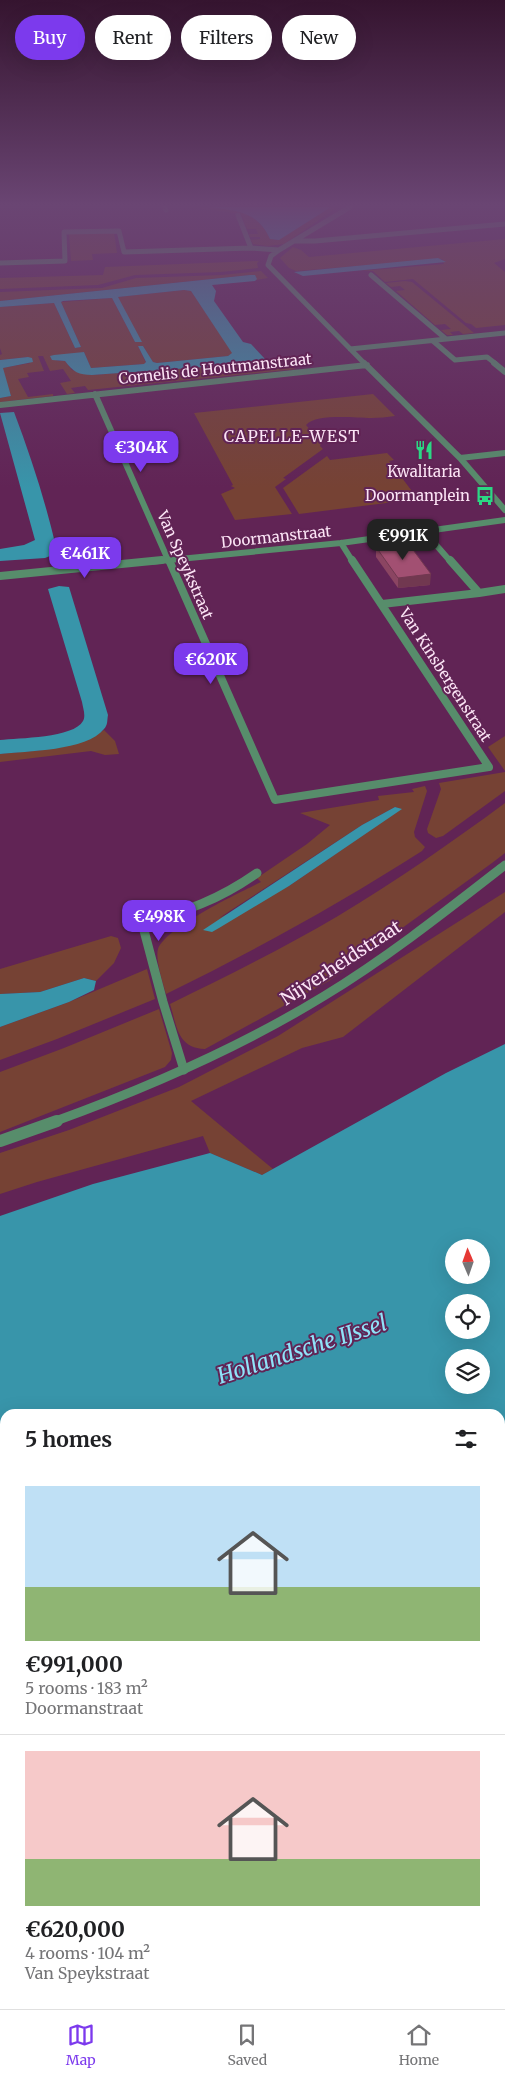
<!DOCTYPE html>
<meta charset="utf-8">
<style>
body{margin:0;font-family:Merriweather,serif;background:#f6f6f6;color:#202124;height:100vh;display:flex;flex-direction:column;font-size:19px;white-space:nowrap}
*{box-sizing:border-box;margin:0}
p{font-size:16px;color:#757577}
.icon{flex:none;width:28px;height:28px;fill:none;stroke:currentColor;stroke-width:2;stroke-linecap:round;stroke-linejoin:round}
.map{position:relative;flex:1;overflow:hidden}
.drawer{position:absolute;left:0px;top:1409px;width:505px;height:601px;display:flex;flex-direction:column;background:#fff;border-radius:15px 15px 0 0;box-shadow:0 5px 20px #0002}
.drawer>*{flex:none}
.hud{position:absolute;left:15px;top:15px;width:475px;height:45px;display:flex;gap:10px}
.needle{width:32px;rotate:358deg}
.controls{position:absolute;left:445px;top:1239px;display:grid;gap:10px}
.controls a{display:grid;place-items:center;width:45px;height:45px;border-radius:50%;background:#fff;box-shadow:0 5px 20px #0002;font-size:25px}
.price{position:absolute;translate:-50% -42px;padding:0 11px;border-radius:10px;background:#7c3aed;color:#fff;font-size:16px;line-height:32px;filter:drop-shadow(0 1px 2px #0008)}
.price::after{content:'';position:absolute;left:50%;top:30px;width:15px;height:11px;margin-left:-8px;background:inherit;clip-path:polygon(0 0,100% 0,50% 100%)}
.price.current{background:#222;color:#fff}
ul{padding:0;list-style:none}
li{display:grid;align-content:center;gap:10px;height:265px;padding:0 25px}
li+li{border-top:1px solid #e0e0e0}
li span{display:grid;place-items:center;height:155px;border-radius:0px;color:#555}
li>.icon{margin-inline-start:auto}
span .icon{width:90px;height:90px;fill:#fffc;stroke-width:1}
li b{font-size:21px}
h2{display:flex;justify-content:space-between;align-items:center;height:60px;padding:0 25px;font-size:21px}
.chip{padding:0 18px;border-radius:22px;background:#fff;box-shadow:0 5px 20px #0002;font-size:18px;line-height:45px}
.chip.current{background:#7c3aed;color:#fff}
.tabs{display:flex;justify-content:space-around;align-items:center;height:70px;border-top:1px solid #e0e0e0;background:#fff;font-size:14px;color:#757577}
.tabs a{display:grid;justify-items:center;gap:2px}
.tabs .current{color:#7c3aed}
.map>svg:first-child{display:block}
.green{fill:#764234;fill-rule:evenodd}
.water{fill:#3895aa;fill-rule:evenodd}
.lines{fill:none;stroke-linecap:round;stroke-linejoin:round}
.minor-far3{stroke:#578d6b;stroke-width:5}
.minor-far2{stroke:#578d6b;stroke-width:6}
.minor-far1{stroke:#578d6b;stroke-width:8}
.minor{stroke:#578d6b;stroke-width:9}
.tertiary-far1{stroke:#578d6b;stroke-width:9}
.tertiary{stroke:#578d6b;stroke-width:12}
.wall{fill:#8b4562}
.shaded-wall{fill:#713850}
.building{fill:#a25072;stroke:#713850}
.labels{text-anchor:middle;stroke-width:4;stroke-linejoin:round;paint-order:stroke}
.far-street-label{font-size:15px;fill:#fbe4f5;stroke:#612455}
.far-poi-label{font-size:15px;fill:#fbe4f5;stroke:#612455}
.far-quarter-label{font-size:16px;letter-spacing:1px;fill:#fbe4f5;stroke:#612455}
.street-label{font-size:18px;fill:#fbe4f5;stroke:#612455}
.near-water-label{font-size:22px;font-style:italic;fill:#8fe3f8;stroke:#612455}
</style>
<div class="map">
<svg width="505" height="2009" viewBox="0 0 505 2009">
<rect width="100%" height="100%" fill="#612455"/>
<path class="green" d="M189 207C221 207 256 206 270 239L278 240 331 207H338L284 244 268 246 253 244 251 240 260 239V237H250L249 234H258L256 229H247L241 214Z
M114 232 117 253 92 254 93 260 71 261 69 233Z
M505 239V259L494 263 505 272V325L476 328 471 324 466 323 413 279 385 282 373 271H361L444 264 442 259 296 271 289 268 280 258 293 247 301 250 309 257Z
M259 261 257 263 258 268 221 272 135 275 98 285 0 289V278L103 275 105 267Z
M261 271 268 278 256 280 250 275 0 301V292L102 288 136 278 222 275Z
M405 281 412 282 474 333 463 334 459 331 450 332 453 335H447L441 330 451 329 445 324 435 325 396 291 405 290 400 286 391 287 386 283Z
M184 290 191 291 233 353 228 356 157 363 153 362 143 346H138L146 363 144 364 91 368 84 352 56 361H65L72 370 92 375 260 363 297 369 88 390 85 386 71 388 75 393 67 394 60 383 71 381 63 369 50 371 43 356H38L44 371 27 373 29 377 18 379 28 397 53 394V396L0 402V398L11 396 2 368 30 363 28 357 0 360V355L2 354 0 348V307L54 303 75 348 81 347 61 302 112 298 135 342H141L117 297Z
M373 394 395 416C387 417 379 418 371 418 356 418 316 413 306 425L311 431 323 436 320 446 323 449 283 478 286 479 275 487 292 514 235 520 221 494 235 488 231 486 233 485 194 413Z
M387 453 394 460 389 461 418 499 299 514 283 488 327 456 330 460Z
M104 730 115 741 119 754 105 755 91 751 0 762V754C35 750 74 751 104 730Z
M505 736V771L488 747Z
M505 772V791L443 836 436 838 428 833 427 829 441 789 439 783Z
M425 786 427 791 414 832 415 837 425 847 422 851C339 904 254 951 166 994 163 983 155 959 158 949 166 927 239 893 261 882L257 878 307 844 330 825 300 813 379 800 378 796 414 792 412 789ZM395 807 401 809 289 886 219 918 362 825Z
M505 803V853L492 863 329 981 205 1049C177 1048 177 1026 170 1004 227 976 284 948 338 916 396 881 451 843 505 803Z
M505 892V912L343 1037 302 1048 191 1101 273 1169 262 1175 210 1153 203 1136 37 1182 0 1194V1153L69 1130 179 1087 278 1036Z
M111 936 118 938 121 948 114 963 96 981 84 978 40 992 0 994V969Z
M147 969 155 999 57 1039 0 1060V1027L69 1002Z
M159 1009 172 1053 171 1060 165 1067 0 1132V1072L64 1048Z"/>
<path class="water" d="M208 207H331L279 240 270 239C257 210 236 211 208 207Z
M438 258 446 262 303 276 294 272Z
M250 275H255L257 279 255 281 212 285 216 291 214 301 243 342 251 344 265 359 260 363 92 375C79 375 73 372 65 361L52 360 50 356 54 355 84 352 91 368 144 364 146 362 138 346H143L153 362 157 363 228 356 232 353 191 291 184 290 118 297 142 342H135L112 298 63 301 61 302 81 347 75 348 54 303 0 307V301Z
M28 357 32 358 33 362 3 368 11 396 0 398V360Z
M14 412C31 457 45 500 56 547L50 556 45 558 0 561V549L24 545 35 540 0 413Z
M59 586 69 587 108 715C107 720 108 725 104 729 87 751 26 751 0 754V740C18 738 74 738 83 721 86 716 83 708 82 702L48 589Z
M395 807 402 809 289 886 219 928 212 932 203 930 362 825Z
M84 978 96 981 94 990 69 1002 0 1027V994L40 992Z
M505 1044V2009H0V1216L93 1184 210 1153 262 1175 446 1073ZM454 1248H481V1275H454ZM454 1302H481V1330H454ZM454 1358H481V1385H454ZM5 1414H500V2005H5Z"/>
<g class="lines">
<path class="minor-far3" d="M165 207 166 210
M350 207 279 250 271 256 268 265 365 364
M238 215 251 248
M296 241H315L505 224
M0 263 65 261 64 232 119 231 124 252 251 248 279 250
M371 275 446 339
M433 341 455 360 487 357 496 364
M350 349 505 333"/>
<path class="minor-far2" d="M364 363 460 458 505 510
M494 363 505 372
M95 394 169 562
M0 405 367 365
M460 458 505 453
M423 530 451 562
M341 543 353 562
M149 562 341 543 505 520"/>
<path class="minor-far1" d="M169 560 275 800 489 767 352 560
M0 576 162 560
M479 593 505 589
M382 604 479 593 450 560"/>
<path class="minor" d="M184 1070 163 1002 142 923C188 910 217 901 257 873"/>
<path class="tertiary-far1" d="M53 1122C147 1088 239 1048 324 996 388 957 446 911 505 865"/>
<path class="tertiary" d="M0 1141 57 1121"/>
</g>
<path class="wall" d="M376 547 430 585 398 588 376 557Z"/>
<path class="shaded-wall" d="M431 574 430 585 398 588V578Z"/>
<path class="building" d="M408 543 431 574 398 578 376 547Z"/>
<linearGradient id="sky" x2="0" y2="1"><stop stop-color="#35142f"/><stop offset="0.42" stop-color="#6a4573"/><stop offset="1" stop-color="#6a4573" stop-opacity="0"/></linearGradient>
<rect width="505" height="488" fill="url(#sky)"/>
<defs>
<g id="restaurant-bare" transform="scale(1.5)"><path d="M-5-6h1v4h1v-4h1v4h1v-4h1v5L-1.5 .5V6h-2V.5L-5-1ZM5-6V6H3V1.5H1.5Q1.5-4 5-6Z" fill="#2bd884" stroke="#612455" stroke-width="2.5" paint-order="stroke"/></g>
<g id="bus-bare" transform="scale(1.5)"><path d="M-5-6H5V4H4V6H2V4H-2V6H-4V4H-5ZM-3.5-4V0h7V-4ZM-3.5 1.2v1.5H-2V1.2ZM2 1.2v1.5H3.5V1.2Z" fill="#2bd884" stroke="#612455" stroke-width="2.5" paint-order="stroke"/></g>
</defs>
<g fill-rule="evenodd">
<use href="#restaurant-bare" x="424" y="450"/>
<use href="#bus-bare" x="485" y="496"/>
</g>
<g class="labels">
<g class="far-street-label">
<text transform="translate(215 369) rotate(-6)" y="5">Cornelis de Houtmanstraat</text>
<text transform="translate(276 537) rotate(-6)" y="5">Doormanstraat</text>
<text transform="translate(185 565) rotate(66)" y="5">Van Speykstraat</text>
<text transform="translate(445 675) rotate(57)" y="5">Van Kinsbergenstraat</text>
</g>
<g class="far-poi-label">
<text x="424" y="477">Kwalitaria</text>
<text x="470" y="501" text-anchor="end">Doormanplein</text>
</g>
<g class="far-quarter-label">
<text x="292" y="442">CAPELLE-WEST</text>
</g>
<g class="street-label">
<text transform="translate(341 963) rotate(-33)" y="6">Nijverheidstraat</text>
</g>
<g class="near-water-label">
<text transform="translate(302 1349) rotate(-18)" y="8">Hollandsche IJssel</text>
</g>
</g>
</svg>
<div class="controls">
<a><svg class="needle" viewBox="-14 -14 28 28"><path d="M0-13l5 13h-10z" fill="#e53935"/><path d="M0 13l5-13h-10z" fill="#757577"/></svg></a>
<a><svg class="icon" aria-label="locate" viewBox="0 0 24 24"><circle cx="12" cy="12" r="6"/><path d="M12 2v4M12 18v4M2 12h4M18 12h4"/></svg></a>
<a><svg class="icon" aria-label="layers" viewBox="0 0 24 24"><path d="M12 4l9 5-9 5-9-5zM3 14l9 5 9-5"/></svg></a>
</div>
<b class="price" style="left:141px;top:473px">€304K</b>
<b class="price current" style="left:403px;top:561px">€991K</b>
<b class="price" style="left:85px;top:579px">€461K</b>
<b class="price" style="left:211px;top:685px">€620K</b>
<b class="price" style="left:159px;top:942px">€498K</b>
<div class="hud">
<a class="chip current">Buy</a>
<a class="chip">Rent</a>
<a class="chip">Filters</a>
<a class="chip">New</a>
</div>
<section class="drawer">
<h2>5 homes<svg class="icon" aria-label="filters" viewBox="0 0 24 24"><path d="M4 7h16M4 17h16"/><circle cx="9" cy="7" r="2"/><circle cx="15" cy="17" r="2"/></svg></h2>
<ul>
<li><span style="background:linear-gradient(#bfe0f5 65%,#8fb573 0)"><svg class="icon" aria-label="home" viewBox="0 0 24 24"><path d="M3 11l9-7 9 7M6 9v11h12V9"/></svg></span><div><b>€991,000</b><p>5 rooms · 183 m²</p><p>Doormanstraat</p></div></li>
<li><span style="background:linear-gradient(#f6c9c9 70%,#8fb573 0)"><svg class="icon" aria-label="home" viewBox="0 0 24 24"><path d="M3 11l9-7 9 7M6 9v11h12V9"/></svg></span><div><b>€620,000</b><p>4 rooms · 104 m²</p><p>Van Speykstraat</p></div></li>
</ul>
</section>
</div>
<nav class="tabs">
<a class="current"><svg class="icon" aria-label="map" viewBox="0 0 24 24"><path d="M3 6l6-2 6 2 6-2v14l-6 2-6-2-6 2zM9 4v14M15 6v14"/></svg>Map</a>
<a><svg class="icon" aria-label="saved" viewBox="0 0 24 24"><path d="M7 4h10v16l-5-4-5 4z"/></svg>Saved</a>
<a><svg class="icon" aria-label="home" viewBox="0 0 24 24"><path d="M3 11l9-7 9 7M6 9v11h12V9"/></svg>Home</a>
</nav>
